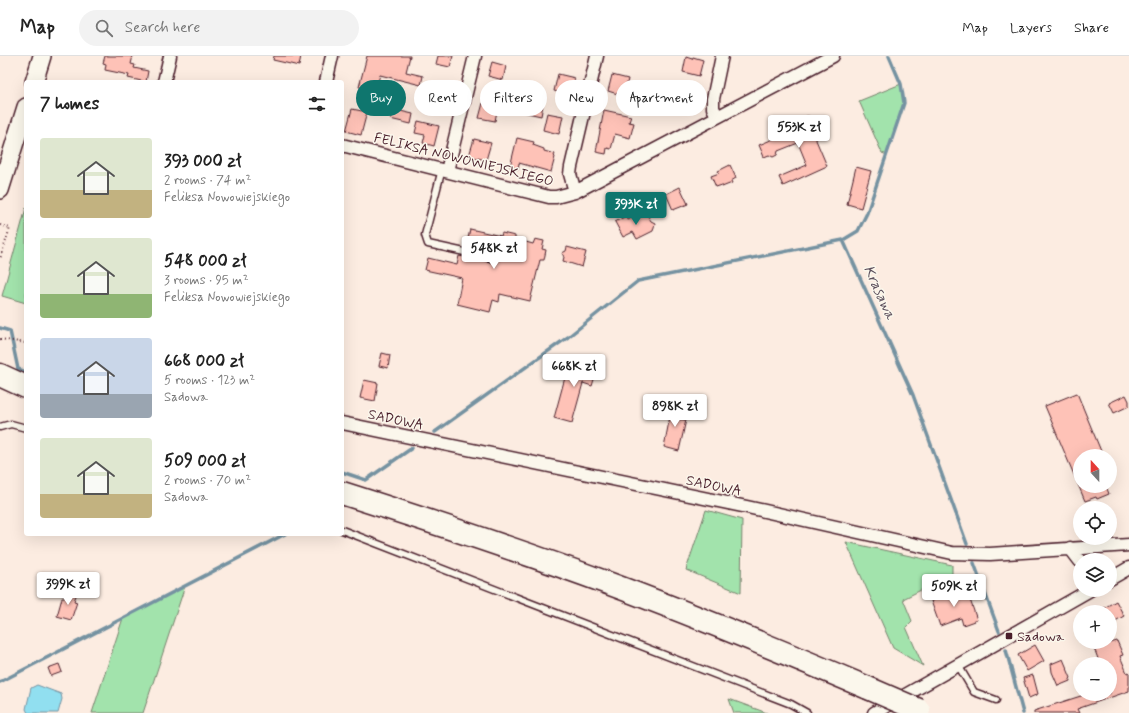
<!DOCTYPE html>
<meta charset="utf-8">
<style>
body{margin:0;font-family:Mynerve,sans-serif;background:#f2f2f2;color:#222;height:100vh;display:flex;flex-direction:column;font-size:15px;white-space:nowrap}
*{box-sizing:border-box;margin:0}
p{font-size:13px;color:#767676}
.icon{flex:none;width:22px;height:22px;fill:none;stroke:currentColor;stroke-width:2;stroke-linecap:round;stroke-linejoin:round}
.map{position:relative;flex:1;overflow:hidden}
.sheet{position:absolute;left:24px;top:24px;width:320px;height:456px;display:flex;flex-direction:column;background:#fff;border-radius:4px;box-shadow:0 4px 16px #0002}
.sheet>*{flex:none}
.top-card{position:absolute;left:356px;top:24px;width:380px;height:36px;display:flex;gap:8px}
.needle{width:26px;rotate:339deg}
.buttons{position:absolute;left:1073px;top:393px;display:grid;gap:8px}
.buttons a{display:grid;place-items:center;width:44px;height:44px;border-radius:50%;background:#fff;box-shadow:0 4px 16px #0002;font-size:20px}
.price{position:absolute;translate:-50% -34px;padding:0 9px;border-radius:4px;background:#fff;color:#222;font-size:13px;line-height:26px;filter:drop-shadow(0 1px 2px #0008)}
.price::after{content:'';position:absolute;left:50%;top:24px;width:12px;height:9px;margin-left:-6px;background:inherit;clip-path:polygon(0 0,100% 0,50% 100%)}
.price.active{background:#0f766e;color:#fff}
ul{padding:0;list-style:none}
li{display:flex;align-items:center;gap:12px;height:100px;padding:0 16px}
li span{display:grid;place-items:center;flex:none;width:112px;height:80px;border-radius:4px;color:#555}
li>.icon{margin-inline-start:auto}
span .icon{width:48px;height:48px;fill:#fffc;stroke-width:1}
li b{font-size:17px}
h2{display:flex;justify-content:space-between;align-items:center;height:48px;padding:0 16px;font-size:17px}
.chip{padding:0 14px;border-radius:18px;background:#fff;box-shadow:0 4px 16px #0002;font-size:14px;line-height:36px}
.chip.active{background:#0f766e;color:#fff}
header{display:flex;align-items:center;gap:24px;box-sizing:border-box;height:56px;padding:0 20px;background:#fff;border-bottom:1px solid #e0e0e0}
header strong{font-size:19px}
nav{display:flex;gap:22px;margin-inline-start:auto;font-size:14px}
.search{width:280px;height:36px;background:#f2f2f2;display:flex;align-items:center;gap:10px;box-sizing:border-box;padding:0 14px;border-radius:22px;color:#767676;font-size:15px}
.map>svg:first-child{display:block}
.green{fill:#a2e3ac;stroke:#76816c}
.water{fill:#91dff0;stroke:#7592a1}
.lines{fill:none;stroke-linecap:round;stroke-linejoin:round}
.stream{stroke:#7592a1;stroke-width:3.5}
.building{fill:#fec2b7;stroke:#4a1f2b}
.lane-casing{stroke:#4a1f2b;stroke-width:9}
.street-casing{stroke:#4a1f2b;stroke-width:15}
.secondary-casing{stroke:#4a1f2b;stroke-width:20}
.highway-casing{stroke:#4a1f2b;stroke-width:25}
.path{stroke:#4a1f2b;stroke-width:2;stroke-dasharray:1 3;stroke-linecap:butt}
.lane{stroke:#fbf7ec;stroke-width:6}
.street{stroke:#fbf7ec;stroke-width:12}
.secondary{stroke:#fbf7ec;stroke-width:17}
.highway{stroke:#fbf7ec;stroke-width:22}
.highway-bridge-casing{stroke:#4a1f2b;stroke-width:25;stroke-linecap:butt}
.highway-bridge{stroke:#fbf7ec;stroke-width:22}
.poi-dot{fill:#4a1f2b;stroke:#fbf7ec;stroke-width:1.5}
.labels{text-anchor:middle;stroke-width:3;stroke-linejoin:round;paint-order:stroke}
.street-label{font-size:14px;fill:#4a1f2b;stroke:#fbf7ec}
.poi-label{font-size:14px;fill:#4a1f2b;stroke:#fbf7ec;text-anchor:start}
.water-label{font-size:15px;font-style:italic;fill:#5c4f5c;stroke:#fbf7ec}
</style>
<header>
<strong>Map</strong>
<div class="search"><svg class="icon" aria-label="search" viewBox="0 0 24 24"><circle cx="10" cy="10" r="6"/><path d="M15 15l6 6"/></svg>Search here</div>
<nav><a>Map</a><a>Layers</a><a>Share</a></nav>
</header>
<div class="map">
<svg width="1129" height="657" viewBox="0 0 1129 657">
<rect width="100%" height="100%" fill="#fcece1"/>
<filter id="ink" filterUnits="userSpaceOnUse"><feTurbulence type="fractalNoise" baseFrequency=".025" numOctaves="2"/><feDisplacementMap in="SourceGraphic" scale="8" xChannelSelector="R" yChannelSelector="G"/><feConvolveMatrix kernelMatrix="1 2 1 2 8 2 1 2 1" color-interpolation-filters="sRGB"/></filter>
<g filter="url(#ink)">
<path class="green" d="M901 28 904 47 887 99 882 97 859 45Z
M26 152V247L2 240Z
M706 454 742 464 741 537 686 514Z
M846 486 952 509V519L930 523 923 533 903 543 912 565 906 571 923 610 893 592Z
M185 530 143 657H92L123 562Z
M729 643 767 657H734Z"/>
<path class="water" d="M37 629 61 638 62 643 58 657H28L26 653 31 632Z"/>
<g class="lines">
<path class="stream" d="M843 184 913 339 967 488
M0 272 10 275 18 313 26 316
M435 376 568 281 638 225 843 184 858 175 867 157 904 47 901 28 889 0
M342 416 366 424 412 392
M974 507 999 575
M1006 594 1023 657
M0 626 285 478"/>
</g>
<path class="building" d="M105 0H133L131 8 135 9 134 12 148 15 146 26 128 22 129 19 105 14 106 8 103 7Z
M274 0H301L299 10 273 4Z
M367 0H410L406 16 423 20 421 29 380 19 375 35 359 31Z
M438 0H453L450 11 436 8Z
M686 1 692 3 693 1 703 4 699 20 683 16Z
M492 6 506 10 503 24 488 20Z
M558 18 575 22 570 39 554 35Z
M612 19 628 23 624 40 608 35Z
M431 33 445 36 442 50 428 46Z
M682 35 696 38 692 54 678 51Z
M525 44 543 49 541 60 523 56Z
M483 47 498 50 495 65 479 62Z
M352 53 367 56 361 79 346 75Z
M392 53 413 58 411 68 390 63Z
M604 54 631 60 629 66 634 67 630 82 615 78 611 93 607 92 606 98 596 96Z
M547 57 563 60 559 78 543 74Z
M807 60 813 61 818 65 819 70 816 84 827 110 783 130 779 121 807 109 798 87 778 95 777 99 773 101 769 99 764 101 759 89 778 81 779 82 802 72 800 66 802 62Z
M418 65 439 70 434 90 423 87 425 79 415 77Z
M517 82 534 86 533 89 544 93V95L555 98 554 100 555 101 551 116 519 107 518 113 510 111Z
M474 83 491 87 486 104 469 100Z
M730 109 736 122 731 125 732 127 722 131V129L716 131 711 120 719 117 718 115Z
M856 111 871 115 861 152 847 148Z
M680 131 688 148 673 154 666 138Z
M646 157 651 165 655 167 653 175 637 183 633 176 623 181 615 166 626 160 628 164 634 161 635 163Z
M470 173 501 180 502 177 515 180V183L533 188 535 183 544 185 542 193 546 194 544 204H540L530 245 500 238 499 246 493 244 490 256 457 248 462 222 425 214 428 202 457 209 459 200 491 206 495 205 496 201 493 198 466 192Z
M567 191 586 196 582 211 563 205 564 201 562 197 566 195Z
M382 297 390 299 388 312 379 310Z
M570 303 598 310 592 330 583 327 572 367 554 362Z
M364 324 378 327 375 345 360 342Z
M1077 337 1103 400H1080V430H1106L1109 438 1097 443 1096 441 1085 445 1045 350Z
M1126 339 1129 345V350L1114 357 1109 347Z
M673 345 683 347 679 363 686 364 679 395 664 391Z
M966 532 977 564 963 569 961 562 940 570 931 545Z
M66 534 77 537 74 545 77 546 71 564 57 560 62 542H64Z
M1116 545 1124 560 1110 568V556H1097Z
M1117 585 1123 599 1120 600 1127 617 1129 616V635L1077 653 1079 657H1034V655L1087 638H1110V608H1100L1094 592Z
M1035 589 1044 605 1027 615 1018 599Z
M1063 603 1071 622 1070 623V625L1058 630 1052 616 1051 608Z
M59 608 62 616 51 620 48 612Z
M1033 619 1038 638 1029 642 1023 622Z"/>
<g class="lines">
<g class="lane-casing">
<path id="lane" d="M442 113 425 179 428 188 492 202
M0 371 11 368 26 372
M342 474 791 648 807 657
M958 609 974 636 996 644"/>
</g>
<g class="street-casing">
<path id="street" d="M164 26 170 0
M326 26 332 0
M717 60 713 52V43L722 0
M342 89 549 141H556L575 136 833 0
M447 115 475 0
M575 136 570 118 571 111 597 0
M342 367 747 451 952 497 990 498 1129 489
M1070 492 1080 505
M1110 523 1129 512
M874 657 1090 534"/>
</g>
<g class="secondary-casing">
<path id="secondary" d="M34 26 42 0
M0 134 26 51"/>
</g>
<g class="highway-casing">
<path id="highway" d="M0 319 26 331
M342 437C430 465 518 494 605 526 694 559 781 595 868 632"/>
</g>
<path class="path" d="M0 169 10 172 0 203
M0 283 26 287"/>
<use href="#lane" class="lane"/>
<use href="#street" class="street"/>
<use href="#secondary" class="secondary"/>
<use href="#highway" class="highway"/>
<g class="highway-bridge-casing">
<path id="highway-bridge" d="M868 632 919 654"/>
</g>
<use href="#highway-bridge" class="highway-bridge"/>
</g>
</g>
<rect class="poi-dot" x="1005" y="576" width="8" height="8" rx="2"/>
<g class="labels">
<g class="street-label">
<text transform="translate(464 103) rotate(14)" y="5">FELIKSA NOWOWIEJSKIEGO</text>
<text transform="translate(396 363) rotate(12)" y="5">SADOWA</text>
<text transform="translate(714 429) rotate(12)" y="5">SADOWA</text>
</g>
<g class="poi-label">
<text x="1017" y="585">Sadowa</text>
</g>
<g class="water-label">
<text transform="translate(880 236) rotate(66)" y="5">Krasawa</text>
</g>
</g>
</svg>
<div class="buttons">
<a><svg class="needle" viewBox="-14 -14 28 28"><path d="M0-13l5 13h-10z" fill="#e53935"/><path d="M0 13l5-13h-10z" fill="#767676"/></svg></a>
<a><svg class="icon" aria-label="locate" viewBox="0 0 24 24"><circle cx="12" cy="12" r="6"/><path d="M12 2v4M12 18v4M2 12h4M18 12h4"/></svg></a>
<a><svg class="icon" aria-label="layers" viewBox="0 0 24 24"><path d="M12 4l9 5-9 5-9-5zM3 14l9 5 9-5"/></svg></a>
<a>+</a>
<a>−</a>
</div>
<b class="price" style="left:799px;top:93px">553K zł</b>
<b class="price active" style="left:636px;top:170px">393K zł</b>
<b class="price" style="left:494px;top:214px">548K zł</b>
<b class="price" style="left:574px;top:332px">668K zł</b>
<b class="price" style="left:675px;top:372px">898K zł</b>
<b class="price" style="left:68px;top:550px">399K zł</b>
<b class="price" style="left:954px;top:552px">509K zł</b>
<div class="top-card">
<a class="chip active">Buy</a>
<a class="chip">Rent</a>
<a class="chip">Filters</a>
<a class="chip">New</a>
<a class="chip">Apartment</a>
</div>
<section class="sheet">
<h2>7 homes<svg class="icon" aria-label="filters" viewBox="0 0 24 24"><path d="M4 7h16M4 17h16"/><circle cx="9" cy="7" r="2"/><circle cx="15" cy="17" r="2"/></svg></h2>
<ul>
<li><span style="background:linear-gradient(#dfe7d0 65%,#c2b280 0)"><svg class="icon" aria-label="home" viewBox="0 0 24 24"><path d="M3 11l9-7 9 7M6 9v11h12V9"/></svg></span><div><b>393 000 zł</b><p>2 rooms · 74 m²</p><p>Feliksa Nowowiejskiego</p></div></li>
<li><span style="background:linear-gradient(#dfe7d0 70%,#8fb573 0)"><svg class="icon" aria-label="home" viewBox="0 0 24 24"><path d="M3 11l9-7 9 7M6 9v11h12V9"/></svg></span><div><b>548 000 zł</b><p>3 rooms · 95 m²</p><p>Feliksa Nowowiejskiego</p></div></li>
<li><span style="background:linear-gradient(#c9d6e8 70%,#9aa5b1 0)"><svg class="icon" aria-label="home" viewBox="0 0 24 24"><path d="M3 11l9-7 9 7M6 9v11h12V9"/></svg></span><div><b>668 000 zł</b><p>5 rooms · 123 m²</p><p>Sadowa</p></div></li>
<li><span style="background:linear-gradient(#dfe7d0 70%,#c2b280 0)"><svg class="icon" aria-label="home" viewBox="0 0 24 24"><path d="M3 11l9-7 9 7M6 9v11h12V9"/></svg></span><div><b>509 000 zł</b><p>2 rooms · 70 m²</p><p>Sadowa</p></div></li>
</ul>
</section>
</div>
